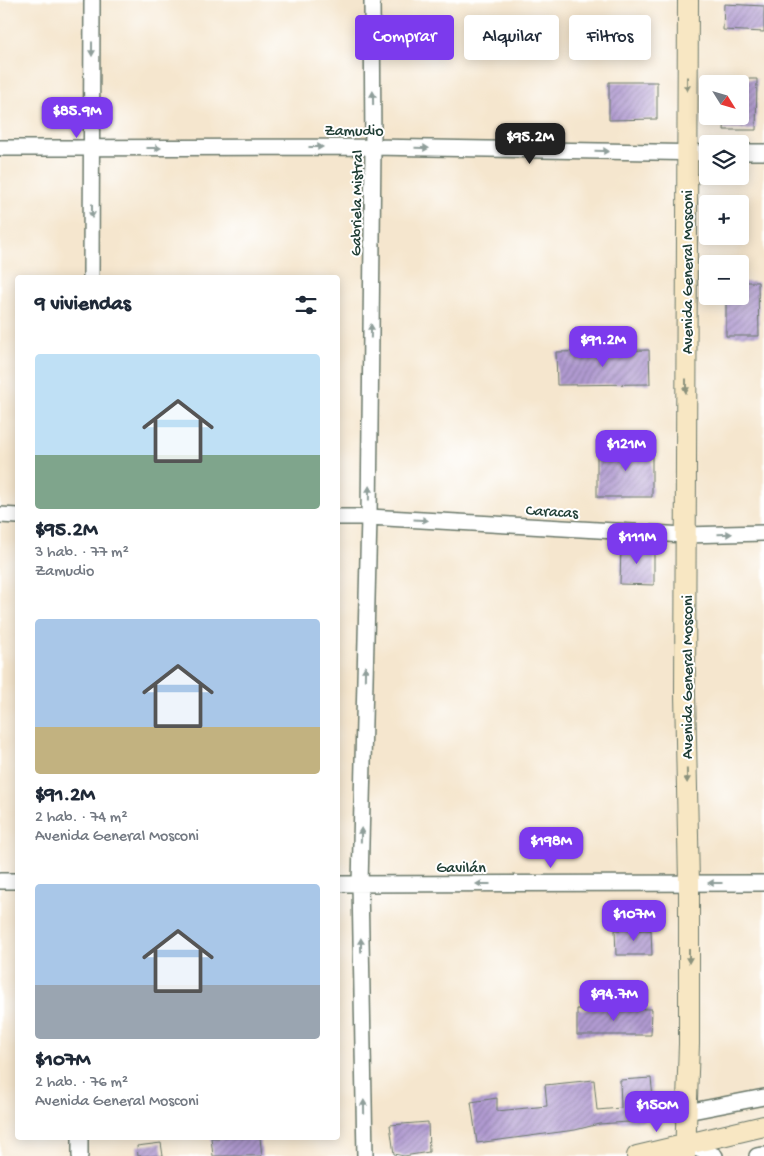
<!DOCTYPE html>
<html lang="es">
<meta charset="utf-8">
<style>
body{margin:0;font-family:"Gochi Hand",sans-serif;background:#f2f2f3;color:#1f2937;height:100vh;display:flex;flex-direction:column;font-size:19px;white-space:nowrap}
*{box-sizing:border-box;margin:0}
p{font-size:16px;color:#747a83}
.icon{flex:none;width:28px;height:28px;fill:none;stroke:currentColor;stroke-width:2;stroke-linecap:round;stroke-linejoin:round}
.map{position:relative;flex:1;overflow:hidden}
.side{position:absolute;left:15px;top:275px;width:325px;height:865px;display:flex;flex-direction:column;background:#fff;border-radius:5px;box-shadow:0 2px 12px #0003}
.side>*{flex:none}
.banner{position:absolute;left:355px;top:15px;width:334px;height:45px;display:flex;gap:10px}
.needle{width:32px;rotate:127deg}
.tools{position:absolute;left:699px;top:75px;display:grid;gap:10px}
.tools a{display:grid;place-items:center;width:50px;height:50px;border-radius:5px;background:#fff;box-shadow:0 2px 12px #0003;font-size:25px}
.price{position:absolute;translate:-50% -42px;padding:0 11px;border-radius:10px;background:#7c3aed;color:#fff;font-size:16px;line-height:32px;filter:drop-shadow(0 1px 2px #0008)}
.price::after{content:'';position:absolute;left:50%;top:30px;width:15px;height:11px;margin-left:-8px;background:inherit;clip-path:polygon(0 0,100% 0,50% 100%)}
.price.selected{background:#222;color:#fff}
ul{padding:0;list-style:none}
li{display:grid;align-content:center;gap:10px;height:265px;padding:0 20px}
li span{display:grid;place-items:center;height:155px;border-radius:5px;color:#555}
li>.icon{margin-inline-start:auto}
span .icon{width:90px;height:90px;fill:#fffc;stroke-width:1}
li b{font-size:21px}
h2{display:flex;justify-content:space-between;align-items:center;height:60px;padding:0 20px;font-size:21px}
.pill{padding:0 18px;border-radius:5px;background:#fff;box-shadow:0 2px 12px #0003;font-size:18px;line-height:45px}
.pill.selected{background:#7c3aed;color:#fff}
.map>svg:first-child{display:block}
.building{fill:url(#building-hatch)}
.lines{fill:none;stroke-linecap:round;stroke-linejoin:round}
.street-casing{stroke:#6a786a;stroke-width:18}
.secondary-casing{stroke:#6a786a;stroke-width:22}
.street{stroke:#fff;stroke-width:15}
.secondary{stroke:#f8e7c3;stroke-width:20}
.oneway{fill:#8f9e9a}
.oneway2{fill:#8c927c}
.labels{text-anchor:middle;stroke-width:4;stroke-linejoin:round;paint-order:stroke}
.street-label{font-size:16px;fill:#1f3d34;stroke:#fff}
</style>
<div class="map">
<svg width="764" height="1156" viewBox="0 0 764 1156">
<defs>
<pattern id="building-hatch" width="6" height="6" patternUnits="userSpaceOnUse" patternTransform="scale(1.25)"><rect width="6" height="6" fill="#b09ad0"/><path d="M-1 1l2-2M0 6l6-6M5 7l2-2" fill="none" stroke="#8f7faa"/></pattern>
</defs>
<rect width="100%" height="100%" fill="#fff"/>
<filter id="ink" filterUnits="userSpaceOnUse"><feTurbulence type="fractalNoise" baseFrequency=".02" numOctaves="2"/><feDisplacementMap in="SourceGraphic" scale="10" xChannelSelector="R" yChannelSelector="G"/><feConvolveMatrix kernelMatrix="1 2 1 2 8 2 1 2 1" color-interpolation-filters="sRGB"/></filter>
<filter id="wash" filterUnits="userSpaceOnUse"><feTurbulence type="fractalNoise" baseFrequency=".0096" numOctaves="4" result="noise"/><feDisplacementMap in="SourceGraphic" scale="20" xChannelSelector="R" yChannelSelector="G"/><feGaussianBlur stdDeviation="1.12" result="paint"/><feColorMatrix in="noise" values="0 0 0 0 0 0 0 0 0 0 0 0 0 0 0 0 0 1.4 0 .05"/><feComposite in="paint" operator="in"/></filter>
<g filter="url(#wash)">
<rect width="100%" height="100%" fill="#f5e6ce"/>
<g id="blocks">
<path class="building" d="M724 4 764 6V32L723 30Z
M725 79H757L756 130H724L725 116H740V84H725Z
M609 82H657V119L609 120Z
M740 282H758L759 336H726V296H740Z
M649 350 650 384 557 385 556 352Z
M616 444H652V497H597V454H616Z
M621 544 648 545 654 552V585L620 584Z
M615 930H651L652 955H616Z
M577 1009H652L651 1035H577Z
M651 1078 654 1108 643 1121 599 1124 575 1130 477 1143 471 1102 497 1098V1111L547 1106 545 1085 594 1080 597 1110 621 1108 620 1080Z
M428 1122 429 1152 404 1156 394 1154 390 1125Z
M211 1138H260L262 1156H213Z
M161 1143 163 1156H138L137 1146Z"/>
</g>
</g>
<g filter="url(#ink)">
<use href="#blocks" fill-opacity="0" stroke="#6a786a" stroke-width="1"/>
<g class="lines">
<g class="street-casing">
<path id="street" d="M0 148 373 147 708 153
M740 152H764
M91 278 92 0
M0 515 18 516
M338 517H369L685 535 764 533
M0 881H18
M338 884 764 883
M687 1112 764 1097
M686 1144 715 1156
M80 1156V1138
M365 1156 360 884 369 517 373 147 372 0
M757 1156 764 1155"/>
</g>
<g class="secondary-casing">
<path id="secondary" d="M637 1156 764 1126
M685 1156 689 1044V883L685 693 688 0"/>
</g>
<use href="#street" class="street"/>
<use href="#secondary" class="secondary"/>
</g>
<defs><path id="oneway-solid" d="M-6-.8H1V-3.2L6.5 0L1 3.2V.8H-6Z" transform="scale(1.25)"/></defs>
<g class="oneway">
<use href="#oneway-solid" transform="translate(92 49) rotate(90)"/>
<use href="#oneway-solid" transform="translate(373 98) rotate(-91)"/>
<use href="#oneway-solid" transform="translate(316 147)"/>
<use href="#oneway-solid" transform="translate(154 148)"/>
<use href="#oneway-solid" transform="translate(422 148) rotate(1)"/>
<use href="#oneway-solid" transform="translate(602 151) rotate(1)"/>
<use href="#oneway-solid" transform="translate(92 211) rotate(90)"/>
<use href="#oneway-solid" transform="translate(371 331) rotate(-89)"/>
<use href="#oneway-solid" transform="translate(369 493) rotate(-89)"/>
<use href="#oneway-solid" transform="translate(421 520) rotate(3)"/>
<use href="#oneway-solid" transform="translate(725 534) rotate(-1)"/>
<use href="#oneway-solid" transform="translate(365 673) rotate(-89)"/>
<use href="#oneway-solid" transform="translate(361 835) rotate(-89)"/>
<use href="#oneway-solid" transform="translate(715 883) rotate(180)"/>
<use href="#oneway-solid" transform="translate(483 884) rotate(180)"/>
<use href="#oneway-solid" transform="translate(361 945) rotate(-91)"/>
<use href="#oneway-solid" transform="translate(364 1107) rotate(-91)"/>
</g>
<g class="oneway2">
<use href="#oneway-solid" transform="translate(687 84) rotate(90)"/>
<use href="#oneway-solid" transform="translate(686 386) rotate(90)"/>
<use href="#oneway-solid" transform="translate(687 776) rotate(89)"/>
<use href="#oneway-solid" transform="translate(689 956) rotate(90)"/>
</g>
</g>
<g class="labels">
<g class="street-label">
<text x="354" y="135">Zamudio</text>
<text transform="translate(355 203) rotate(-89)" y="6">Gabriela Mistral</text>
<text transform="translate(686 272) rotate(-90)" y="6">Avenida General Mosconi</text>
<text transform="translate(552 510) rotate(3)" y="6">Caracas</text>
<text transform="translate(686 677) rotate(-90)" y="6">Avenida General Mosconi</text>
<text x="461" y="872">Gavilán</text>
</g>
</g>
</svg>
<div class="tools">
<a><svg class="needle" viewBox="-14 -14 28 28"><path d="M0-13l5 13h-10z" fill="#e53935"/><path d="M0 13l5-13h-10z" fill="#747a83"/></svg></a>
<a><svg class="icon" aria-label="layers" viewBox="0 0 24 24"><path d="M12 4l9 5-9 5-9-5zM3 14l9 5 9-5"/></svg></a>
<a>+</a>
<a>−</a>
</div>
<b class="price" style="left:77px;top:139px">$85.9M</b>
<b class="price selected" style="left:530px;top:165px">$95.2M</b>
<b class="price" style="left:603px;top:368px">$91.2M</b>
<b class="price" style="left:626px;top:472px">$121M</b>
<b class="price" style="left:637px;top:565px">$111M</b>
<b class="price" style="left:551px;top:869px">$198M</b>
<b class="price" style="left:634px;top:942px">$107M</b>
<b class="price" style="left:614px;top:1022px">$94.7M</b>
<b class="price" style="left:657px;top:1133px">$150M</b>
<div class="banner">
<a class="pill selected">Comprar</a>
<a class="pill">Alquilar</a>
<a class="pill">Filtros</a>
</div>
<section class="side">
<h2>9 viviendas<svg class="icon" aria-label="filters" viewBox="0 0 24 24"><path d="M4 7h16M4 17h16"/><circle cx="9" cy="7" r="2"/><circle cx="15" cy="17" r="2"/></svg></h2>
<ul>
<li><span style="background:linear-gradient(#bfe0f5 65%,#7fa58c 0)"><svg class="icon" aria-label="home" viewBox="0 0 24 24"><path d="M3 11l9-7 9 7M6 9v11h12V9"/></svg></span><div><b>$95.2M</b><p>3 hab. · 77 m²</p><p>Zamudio</p></div></li>
<li><span style="background:linear-gradient(#a9c7e8 70%,#c2b280 0)"><svg class="icon" aria-label="home" viewBox="0 0 24 24"><path d="M3 11l9-7 9 7M6 9v11h12V9"/></svg></span><div><b>$91.2M</b><p>2 hab. · 74 m²</p><p>Avenida General Mosconi</p></div></li>
<li><span style="background:linear-gradient(#a9c7e8 65%,#9aa5b1 0)"><svg class="icon" aria-label="home" viewBox="0 0 24 24"><path d="M3 11l9-7 9 7M6 9v11h12V9"/></svg></span><div><b>$107M</b><p>2 hab. · 76 m²</p><p>Avenida General Mosconi</p></div></li>
</ul>
</section>
</div>
